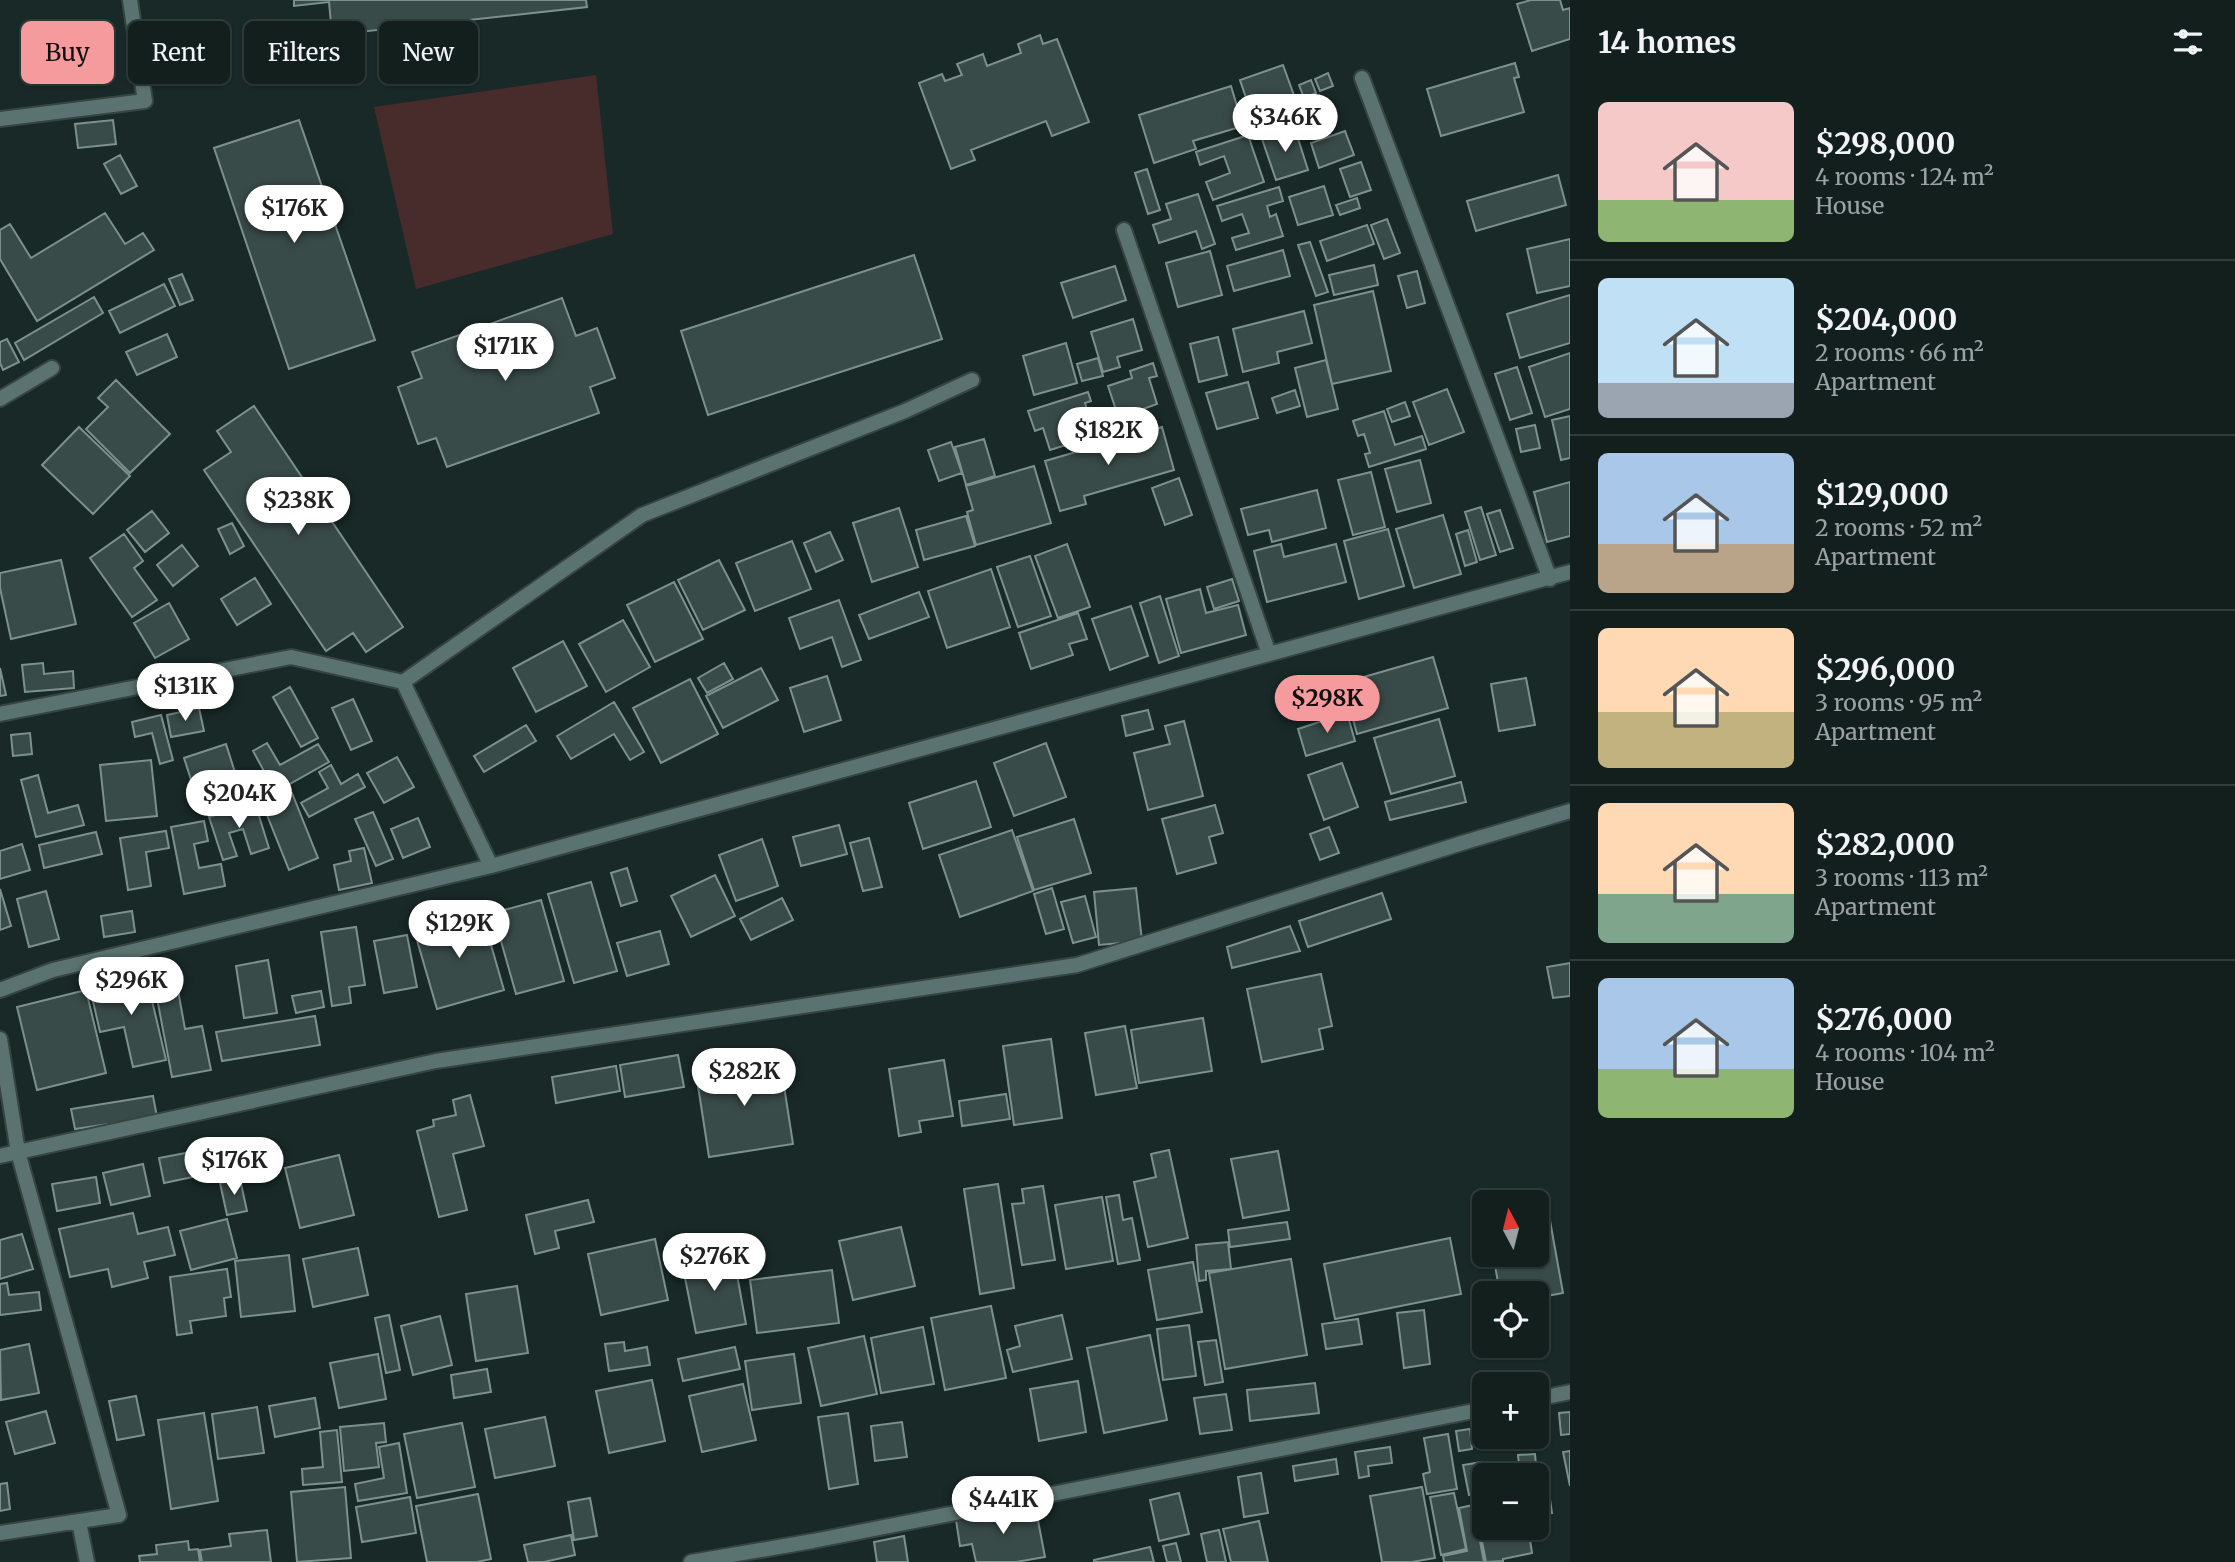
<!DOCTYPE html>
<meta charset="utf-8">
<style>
body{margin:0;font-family:Merriweather,serif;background:#1f2c2a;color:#f1f3f6;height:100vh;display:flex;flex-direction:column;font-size:26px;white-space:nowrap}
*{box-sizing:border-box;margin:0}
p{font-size:23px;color:#9ca2a4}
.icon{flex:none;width:38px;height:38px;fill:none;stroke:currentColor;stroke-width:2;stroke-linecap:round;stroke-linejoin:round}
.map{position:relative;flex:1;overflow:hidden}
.sheet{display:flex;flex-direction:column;background:#121f1d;width:665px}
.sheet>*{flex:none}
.top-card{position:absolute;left:21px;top:21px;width:665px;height:63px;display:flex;gap:14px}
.needle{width:46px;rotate:353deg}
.fabs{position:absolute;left:1472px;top:1190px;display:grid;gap:14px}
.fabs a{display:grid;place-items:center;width:77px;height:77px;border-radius:10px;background:#121f1d;box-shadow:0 2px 5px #0004,0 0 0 2px #313d3b;font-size:35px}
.price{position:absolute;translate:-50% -60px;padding:0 16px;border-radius:24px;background:#fff;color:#222;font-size:23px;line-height:46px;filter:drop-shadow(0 2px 4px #0008)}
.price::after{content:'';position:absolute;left:50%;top:42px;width:21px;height:16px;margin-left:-10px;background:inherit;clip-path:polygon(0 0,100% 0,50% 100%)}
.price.selected{background:#f59b9e;color:#111}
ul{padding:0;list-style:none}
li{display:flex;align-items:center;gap:21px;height:175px;padding:0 28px}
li+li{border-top:2px solid #313d3b}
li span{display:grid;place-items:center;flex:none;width:196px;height:140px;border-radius:10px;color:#555}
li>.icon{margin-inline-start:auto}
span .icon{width:84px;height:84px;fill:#fffc;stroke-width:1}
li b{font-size:30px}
h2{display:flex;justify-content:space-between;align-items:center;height:84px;padding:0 28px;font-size:30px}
.chip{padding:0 24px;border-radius:10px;background:#121f1d;box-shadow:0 2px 5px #0004,0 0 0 2px #313d3b;font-size:24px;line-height:63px}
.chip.selected{background:#f59b9e;color:#111}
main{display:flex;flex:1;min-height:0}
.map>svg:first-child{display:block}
.green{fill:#482c2c}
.building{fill:#394b49;stroke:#7c908d;stroke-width:2}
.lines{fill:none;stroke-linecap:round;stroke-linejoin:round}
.street-casing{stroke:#354543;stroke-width:18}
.street{stroke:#5b7370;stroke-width:14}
</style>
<main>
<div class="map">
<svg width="1570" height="1562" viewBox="0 0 1570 1562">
<rect width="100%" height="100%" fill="#182927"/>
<path class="green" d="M596 75 613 234 416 289 374 107Z"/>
<path class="building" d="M294 0H586L587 7 332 35 329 2 294 6Z
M1531 0H1560L1563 10 1570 8V39L1532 51 1517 4Z
M1040 35 1043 44 1057 39 1089 122 1052 136 1046 121 971 150 975 160 951 169 919 83 942 74 945 81 962 75 957 64 983 54 987 66 1021 53 1018 44Z
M1515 63 1519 77 1514 78 1524 112 1441 136 1427 89Z
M1283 65 1300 112 1256 127 1240 80Z
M1328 73 1333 86 1320 91 1315 79Z
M1311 80 1316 93 1304 98 1299 85Z
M1231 86 1243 126 1193 141 1196 149 1154 163 1139 115Z
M113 120 116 144 78 148 75 124Z
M299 120 375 340 289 369 214 148Z
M1295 129 1308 170 1276 180 1262 139Z
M1345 131 1354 155 1319 168 1311 143Z
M1248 135 1264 182 1213 200 1206 182 1230 173 1224 156 1200 165 1196 152Z
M120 155 137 186 121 194 104 164Z
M1361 162 1371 190 1350 197 1340 169Z
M1147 169 1160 210 1148 214 1135 173Z
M1558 175 1566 205 1476 231 1467 201Z
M1324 186 1333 215 1298 225 1289 197Z
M1279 187 1283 201 1267 206 1270 217 1276 214 1283 236 1236 250 1232 238 1249 233 1242 214 1222 221 1217 206Z
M1198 194 1215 244 1202 249 1196 231 1159 243 1153 225 1171 219 1166 204Z
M1357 198 1360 208 1340 215 1336 205Z
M105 213 125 244 143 233 154 250 37 321 0 259V230L10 224 31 258Z
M1387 219 1400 253 1384 259 1371 225Z
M1367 225 1374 244 1327 261 1320 241Z
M1570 239V286L1537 293 1527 249Z
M1310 242 1328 292 1316 296 1298 245Z
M1283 250 1290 276 1234 291 1227 266Z
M1210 251 1222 295 1178 307 1166 263Z
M914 255 942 339 708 415 681 331Z
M1374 265 1378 285 1334 295 1329 275Z
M1115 266 1126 300 1073 318 1061 283Z
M1417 271 1425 303 1407 308 1398 276Z
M182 274 193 300 180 305 169 279Z
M164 284 175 306 120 333 109 311Z
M1373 291 1391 371 1332 384 1314 305Z
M1570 295V343L1520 358 1507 314Z
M94 297 103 313 24 360 15 343Z
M562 298 576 336 597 328 615 378 590 387 599 413 447 467 436 438 418 444 398 387 422 378 412 352Z
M1304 311 1312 343 1277 352 1279 363 1243 372 1233 329Z
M1133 319 1142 350 1117 357 1120 367 1103 372 1091 332Z
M167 334 177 357 137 375 126 352Z
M1218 337 1227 375 1199 382 1190 344Z
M7 339 19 362 3 370 0 363V342Z
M1066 343 1077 383 1034 395 1023 356Z
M1570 353V409L1545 417 1529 367Z
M1098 358 1103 376 1082 381 1077 364Z
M1326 360 1338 409 1307 417 1295 368Z
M1153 363 1157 376 1149 378 1157 404 1143 409 1146 417 1121 425 1108 386 1132 378 1130 371Z
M1517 367 1532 413 1510 420 1495 374Z
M116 380 170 434 130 473 86 429 108 407 98 398Z
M1248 382 1258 418 1217 429 1206 393Z
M1447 389 1464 432 1429 445 1413 402Z
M1295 390 1300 406 1277 413 1272 398Z
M1088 392 1091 401 1085 403 1095 436 1050 450 1043 428 1035 431 1028 411Z
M1405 402 1410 416 1392 422 1387 409Z
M254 406 403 627 366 652 353 633 326 651 204 470 231 452 217 431Z
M1112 411 1118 429 1100 436 1094 417Z
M1384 411 1395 445 1422 436 1426 449 1369 467 1365 454 1370 453 1364 434 1358 436 1353 421Z
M1570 416V458L1561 460 1552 420Z
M1535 425 1540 448 1521 452 1516 429Z
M79 427 130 476 93 514 42 465Z
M1162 427 1174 470 1084 496 1086 504 1060 511 1045 461Z
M984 439 995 476 966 485 955 447Z
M951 442 962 473 939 481 928 450Z
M1420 460 1431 503 1397 512 1385 469Z
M1034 466 1051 523 976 545 967 512 973 510 966 486Z
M1371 472 1385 527 1353 535 1338 480Z
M1179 478 1192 515 1165 525 1152 488Z
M1570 482V536L1547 542 1534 492Z
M1317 490 1326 528 1272 542 1269 530 1248 535 1241 509Z
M1481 507 1496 555 1480 560 1465 512Z
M899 508 918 567 872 582 853 523Z
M1500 510 1513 548 1500 552 1487 514Z
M152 511 169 533 145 552 127 530Z
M1443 515 1461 574 1414 588 1396 529Z
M966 516 975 546 924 560 916 530Z
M232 523 244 546 230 554 218 529Z
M1388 529 1404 586 1359 599 1344 541Z
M1468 530 1477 562 1465 566 1456 534Z
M830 532 843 560 816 572 804 543Z
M124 534 143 561 134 568 157 600 132 617 90 558Z
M792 541 811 589 755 611 736 563Z
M1067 544 1090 607 1058 618 1035 556Z
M1281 544 1284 557 1336 544 1346 582 1267 602 1254 551Z
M182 545 198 566 173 586 157 565Z
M1030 556 1051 616 1018 627 997 567Z
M61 560 76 624 11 639 0 588V573Z
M719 560 745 610 703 630 678 580Z
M991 569 1010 627 947 648 928 591Z
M255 578 271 604 237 625 221 599Z
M1232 579 1239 601 1214 609 1207 587Z
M674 582 703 639 655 662 627 605Z
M1200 589 1206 613 1238 605 1246 635 1181 653 1166 599Z
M919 592 929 617 869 639 859 615Z
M1160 596 1179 656 1159 663 1140 603Z
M839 600 861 660 842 667 832 637 800 649 789 618Z
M169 603 189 639 155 658 134 623Z
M1131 606 1148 656 1110 670 1092 619Z
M1078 613 1087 639 1069 644 1073 655 1031 669 1019 633Z
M623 620 650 667 606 692 579 644Z
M563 641 587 686 536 712 513 668Z
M1433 657 1448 708 1357 734 1343 683Z
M43 663 44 674 73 671 74 688 25 692 22 665Z
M724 663 733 679 707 693 698 678Z
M0 668 6 695 0 696Z
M761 668 778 700 723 728 706 696Z
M827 676 841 720 804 732 790 688Z
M1526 678 1535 725 1499 731 1491 684Z
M690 679 718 734 661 763 633 708Z
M290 687 318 738 301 747 273 697Z
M353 699 372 741 351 750 332 708Z
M614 702 644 752 630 760 614 734 571 759 557 736Z
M199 708 204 731 171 737 167 715Z
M1148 710 1153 729 1126 736 1122 716Z
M1347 713 1355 741 1306 756 1298 729Z
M161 715 173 760 160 764 152 733 135 737 132 722Z
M1439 719 1455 776 1391 794 1374 738Z
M1184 721 1203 796 1148 810 1134 753 1170 744 1165 726Z
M526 725 536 741 484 772 474 756Z
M30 733 32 754 13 756 11 735Z
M267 743 280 765 318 744 329 762 265 798 254 780 265 773 253 751Z
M1046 743 1066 797 1014 816 994 763Z
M226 744 244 801 202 814 184 758Z
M397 757 414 787 384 803 367 773Z
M151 760 157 816 106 821 100 765Z
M1342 763 1358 807 1324 820 1308 775Z
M331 765 341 784 358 774 365 787 309 817 301 803 328 788 319 772Z
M38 775 48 813 78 805 84 825 36 837 21 780Z
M976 781 991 827 923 849 909 803Z
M1461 782 1466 802 1390 820 1385 802Z
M292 793 318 858 289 870 263 805Z
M255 803 269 848 251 854 243 829 229 833 237 856 223 860 209 817Z
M1215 805 1223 833 1209 837 1216 863 1177 874 1162 819Z
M373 812 393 859 376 866 355 819Z
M418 818 430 847 403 858 391 829Z
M1074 819 1091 873 1034 890 1017 837Z
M204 821 208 841 194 844 199 868 221 864 225 886 184 894 171 827Z
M839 825 847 854 801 866 793 837Z
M1329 827 1339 853 1320 860 1310 834Z
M1012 830 1033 891 960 917 939 855Z
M166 831 169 848 146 852 151 886 128 890 120 838Z
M96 832 102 854 44 868 39 845Z
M869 838 882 887 863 891 850 843Z
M762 839 778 886 736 901 719 855Z
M22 844 30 870 0 879V851Z
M364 848 372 883 339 890 334 865 351 861 349 851Z
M627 868 637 901 621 906 611 873Z
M715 875 735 916 691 937 671 896Z
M591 882 617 971 574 983 548 894Z
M1052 888 1064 929 1046 934 1034 894Z
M1136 888 1142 941 1099 945 1094 892Z
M0 889 11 926 0 930Z
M46 891 59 939 29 947 17 899Z
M1382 893 1391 919 1308 947 1299 921Z
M1085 896 1096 937 1073 943 1061 902Z
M782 898 793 920 751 940 740 919Z
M541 900 564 981 516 994 493 913Z
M481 910 504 990 437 1009 414 930Z
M132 911 135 932 104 937 101 916Z
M1290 926 1300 951 1232 968 1227 947Z
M356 927 365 985 349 987 351 1003 332 1006 321 932Z
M660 931 669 964 627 976 617 943Z
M407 935 417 987 384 993 374 941Z
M268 960 277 1013 244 1018 236 966Z
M1570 963V996L1553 998 1547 967Z
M174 968 185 1029 202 1026 211 1070 172 1077 152 972Z
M1321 974 1332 1026 1319 1029 1323 1049 1262 1062 1247 989Z
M146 975 166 1060 133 1067 124 1027 100 1032 90 988Z
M86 990 106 1073 37 1090 17 1007Z
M321 991 324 1007 296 1013 292 996Z
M315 1016 320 1045 222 1061 216 1032Z
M1203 1018 1212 1071 1139 1083 1131 1030Z
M1125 1026 1137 1088 1096 1095 1085 1033Z
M1051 1039 1062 1118 1014 1125 1003 1046Z
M678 1055 684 1087 625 1097 620 1065Z
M780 1060 793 1144 709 1157 696 1073Z
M944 1060 953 1116 919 1121 921 1132 899 1136 889 1069Z
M616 1066 620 1091 556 1103 552 1077Z
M1006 1094 1010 1119 962 1126 959 1101Z
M470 1095 484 1146 453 1154 467 1210 439 1217 417 1131 434 1126 433 1120 456 1115 453 1100Z
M153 1096 157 1117 75 1129 71 1109Z
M207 1149 212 1173 164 1183 159 1158Z
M1169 1150 1188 1238 1148 1247 1134 1182 1156 1177 1151 1154Z
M1278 1151 1289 1210 1243 1218 1231 1159Z
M339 1155 354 1215 300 1228 285 1168Z
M143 1164 150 1196 111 1205 103 1173Z
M96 1177 100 1203 57 1211 52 1184Z
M240 1179 247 1211 227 1215 220 1183Z
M998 1184 1014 1288 980 1294 964 1189Z
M1043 1186 1055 1260 1022 1265 1012 1204 1024 1203 1022 1189Z
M1119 1195 1123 1220 1132 1218 1140 1260 1118 1264 1106 1197Z
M1102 1197 1113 1261 1066 1269 1055 1205Z
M588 1200 594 1222 555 1231 559 1248 535 1254 526 1215Z
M133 1213 138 1234 168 1227 175 1255 144 1262 148 1278 112 1287 108 1269 70 1277 59 1229Z
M1549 1215 1563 1293 1536 1298V1293H1500L1493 1255H1536V1218Z
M227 1219 237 1258 191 1270 180 1231Z
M1287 1222 1290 1239 1230 1247 1228 1230Z
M901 1227 915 1286 853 1300 839 1241Z
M22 1234 33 1269 0 1279V1240Z
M1450 1238 1461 1294 1335 1319 1324 1264Z
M655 1239 668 1300 601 1315 588 1254Z
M1228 1242 1231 1269 1206 1271V1280L1199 1281 1196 1245Z
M358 1248 368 1295 313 1307 303 1259Z
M733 1253 746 1324 696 1333 682 1263Z
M289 1255 295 1311 241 1317 235 1261Z
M1291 1259 1307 1355 1225 1369 1209 1273Z
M1193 1262 1202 1312 1157 1320 1148 1270Z
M227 1269 231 1297 224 1298 226 1316 190 1321 192 1333 177 1335 170 1277Z
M832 1270 839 1323 757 1333 750 1280Z
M7 1283 9 1295 39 1292 41 1310 0 1315V1284Z
M517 1286 528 1353 476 1361 466 1294Z
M991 1306 1006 1378 945 1390 931 1318Z
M1424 1310 1430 1364 1404 1368 1397 1313Z
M389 1315 400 1370 386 1373 375 1318Z
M1062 1315 1072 1359 1013 1372 1007 1350 1020 1346 1015 1326Z
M440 1316 452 1365 413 1375 401 1326Z
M1358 1319 1362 1344 1326 1349 1322 1324Z
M1189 1325 1196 1376 1163 1380 1157 1329Z
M923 1327 934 1384 881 1393 871 1338Z
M1150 1335 1167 1420 1104 1433 1087 1348Z
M864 1336 877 1394 821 1406 808 1348Z
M1216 1340 1223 1382 1205 1385 1198 1342Z
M624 1342 625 1351 647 1347 650 1365 609 1371 605 1344Z
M29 1344 39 1393 1 1400 0 1350Z
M735 1347 740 1369 683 1381 678 1359Z
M378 1354 386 1399 339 1408 330 1363Z
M794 1354 801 1403 752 1410 745 1361Z
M487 1369 491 1392 454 1398 451 1375Z
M652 1380 665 1441 609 1453 596 1391Z
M1078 1381 1086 1432 1039 1441 1030 1389Z
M1315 1383 1319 1413 1250 1421 1247 1390Z
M743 1384 756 1440 702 1452 689 1396Z
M1226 1394 1232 1430 1200 1434 1194 1398Z
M136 1396 144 1435 117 1440 109 1401Z
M315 1398 320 1428 275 1437 269 1406Z
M257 1407 264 1453 218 1459 212 1414Z
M46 1411 55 1443 15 1454 6 1422Z
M1570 1412V1434L1561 1435 1559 1413Z
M204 1413 218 1501 171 1509 158 1420Z
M848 1413 858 1484 829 1489 818 1417Z
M545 1417 555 1466 495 1478 485 1429Z
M902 1422 907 1457 875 1461 871 1426Z
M384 1423 386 1442 376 1443 379 1467 344 1471 340 1427Z
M462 1423 475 1487 417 1498 404 1434Z
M1470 1429 1472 1449 1459 1451 1456 1431Z
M337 1430 342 1482 303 1485 302 1469 323 1467 320 1432Z
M1448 1434 1457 1489 1427 1494 1423 1474 1430 1472 1424 1438Z
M399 1443 407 1493 358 1501 355 1484 384 1478 379 1447Z
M1390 1447 1392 1463 1368 1466 1369 1476 1359 1478 1355 1452Z
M1570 1451V1486L1563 1452Z
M1535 1454 1538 1486H1536V1475H1520L1518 1455Z
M1336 1459 1338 1474 1295 1481 1293 1466Z
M1482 1462 1484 1492 1469 1495 1463 1465Z
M1261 1473 1268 1513 1244 1517 1238 1477Z
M7 1483 10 1509 0 1511V1484Z
M345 1487 351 1558 297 1562 291 1492Z
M1422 1487 1435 1558 1412 1562H1382L1370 1496Z
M1179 1493 1189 1534 1159 1541 1150 1500Z
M1454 1493 1466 1549 1441 1555 1430 1497Z
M1549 1493 1552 1513 1539 1514 1536 1494Z
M478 1494 491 1559 477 1562H427L416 1506Z
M410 1497 416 1533 362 1542 356 1507Z
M590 1498 597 1536 574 1540 568 1502Z
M1484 1498V1528H1497L1499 1539 1529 1533 1532 1553 1503 1559V1561L1486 1562 1474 1500Z
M1035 1505 1045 1557 1016 1562H976L972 1544 960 1546 956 1520Z
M1473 1505 1484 1562H1444L1443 1556 1467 1551 1459 1508Z
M1259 1521 1268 1562H1231L1223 1529Z
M267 1530 271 1562H202L200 1550 231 1546 229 1534Z
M1219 1530 1226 1562H1207L1201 1534Z
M571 1535 575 1555 544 1562H528L524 1545Z
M904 1536 908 1562H877L874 1542Z
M188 1541 189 1550 198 1549 200 1562H140L139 1556 157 1554 156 1545Z
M1176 1543 1181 1562H1167L1163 1546Z
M1150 1547 1154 1562H1094V1560Z"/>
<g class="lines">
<g class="street-casing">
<path id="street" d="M1362 78 1550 579
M0 119 145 101 130 0
M1124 230 1269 654
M0 399 52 368
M403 682 491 866
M0 714 291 657 403 682 642 515 905 411 972 380
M0 990 53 970 491 866 1570 572
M0 1039 18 1152 119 1515 0 1533
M0 1156 436 1061 1077 965 1462 843 1570 811
M1536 1399 1570 1392
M79 1522 87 1562
M691 1562 813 1541 1484 1409"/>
</g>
<use href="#street" class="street"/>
</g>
</svg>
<div class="fabs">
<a><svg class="needle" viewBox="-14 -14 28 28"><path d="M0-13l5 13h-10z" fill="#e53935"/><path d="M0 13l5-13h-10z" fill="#9ca2a4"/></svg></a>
<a><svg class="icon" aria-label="locate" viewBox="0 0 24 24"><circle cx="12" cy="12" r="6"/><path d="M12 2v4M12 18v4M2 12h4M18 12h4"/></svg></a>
<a>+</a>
<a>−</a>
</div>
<b class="price" style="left:1285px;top:154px">$346K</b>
<b class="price" style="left:294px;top:245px">$176K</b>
<b class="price" style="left:505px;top:383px">$171K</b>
<b class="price" style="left:1108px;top:467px">$182K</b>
<b class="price" style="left:298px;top:537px">$238K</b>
<b class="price" style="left:185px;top:723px">$131K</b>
<b class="price selected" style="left:1327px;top:735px">$298K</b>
<b class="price" style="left:239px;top:830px">$204K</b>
<b class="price" style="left:459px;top:960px">$129K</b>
<b class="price" style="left:131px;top:1017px">$296K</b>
<b class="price" style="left:744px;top:1108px">$282K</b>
<b class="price" style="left:234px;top:1197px">$176K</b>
<b class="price" style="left:714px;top:1293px">$276K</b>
<b class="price" style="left:1003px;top:1536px">$441K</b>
<div class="top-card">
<a class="chip selected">Buy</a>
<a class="chip">Rent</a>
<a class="chip">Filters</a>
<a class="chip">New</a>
</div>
</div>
<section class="sheet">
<h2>14 homes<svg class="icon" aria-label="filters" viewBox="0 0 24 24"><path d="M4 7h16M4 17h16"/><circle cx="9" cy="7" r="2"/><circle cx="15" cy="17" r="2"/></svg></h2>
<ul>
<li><span style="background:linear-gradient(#f6c9c9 70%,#8fb573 0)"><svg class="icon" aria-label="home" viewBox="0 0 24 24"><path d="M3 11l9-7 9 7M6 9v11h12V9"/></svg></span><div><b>$298,000</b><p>4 rooms · 124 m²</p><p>House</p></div></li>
<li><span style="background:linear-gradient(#bfe0f5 75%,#9aa5b1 0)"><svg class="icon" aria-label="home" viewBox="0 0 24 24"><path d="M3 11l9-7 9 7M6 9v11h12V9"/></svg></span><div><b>$204,000</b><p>2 rooms · 66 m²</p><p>Apartment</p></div></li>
<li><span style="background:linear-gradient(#a9c7e8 65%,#b9a48a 0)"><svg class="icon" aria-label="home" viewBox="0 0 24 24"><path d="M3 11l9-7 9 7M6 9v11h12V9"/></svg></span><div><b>$129,000</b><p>2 rooms · 52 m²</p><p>Apartment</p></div></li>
<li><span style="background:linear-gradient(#ffd9b3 60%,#c2b280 0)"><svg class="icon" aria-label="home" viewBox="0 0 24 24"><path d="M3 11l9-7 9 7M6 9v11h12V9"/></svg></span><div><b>$296,000</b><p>3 rooms · 95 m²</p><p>Apartment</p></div></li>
<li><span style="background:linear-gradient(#ffd9b3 65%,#7fa58c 0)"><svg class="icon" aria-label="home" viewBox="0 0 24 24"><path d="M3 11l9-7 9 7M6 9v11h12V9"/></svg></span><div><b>$282,000</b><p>3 rooms · 113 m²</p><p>Apartment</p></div></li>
<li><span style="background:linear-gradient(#a9c7e8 65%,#8fb573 0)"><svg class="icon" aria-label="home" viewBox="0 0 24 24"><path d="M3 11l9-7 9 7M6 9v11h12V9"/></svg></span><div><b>$276,000</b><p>4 rooms · 104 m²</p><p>House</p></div></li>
</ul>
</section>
</main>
